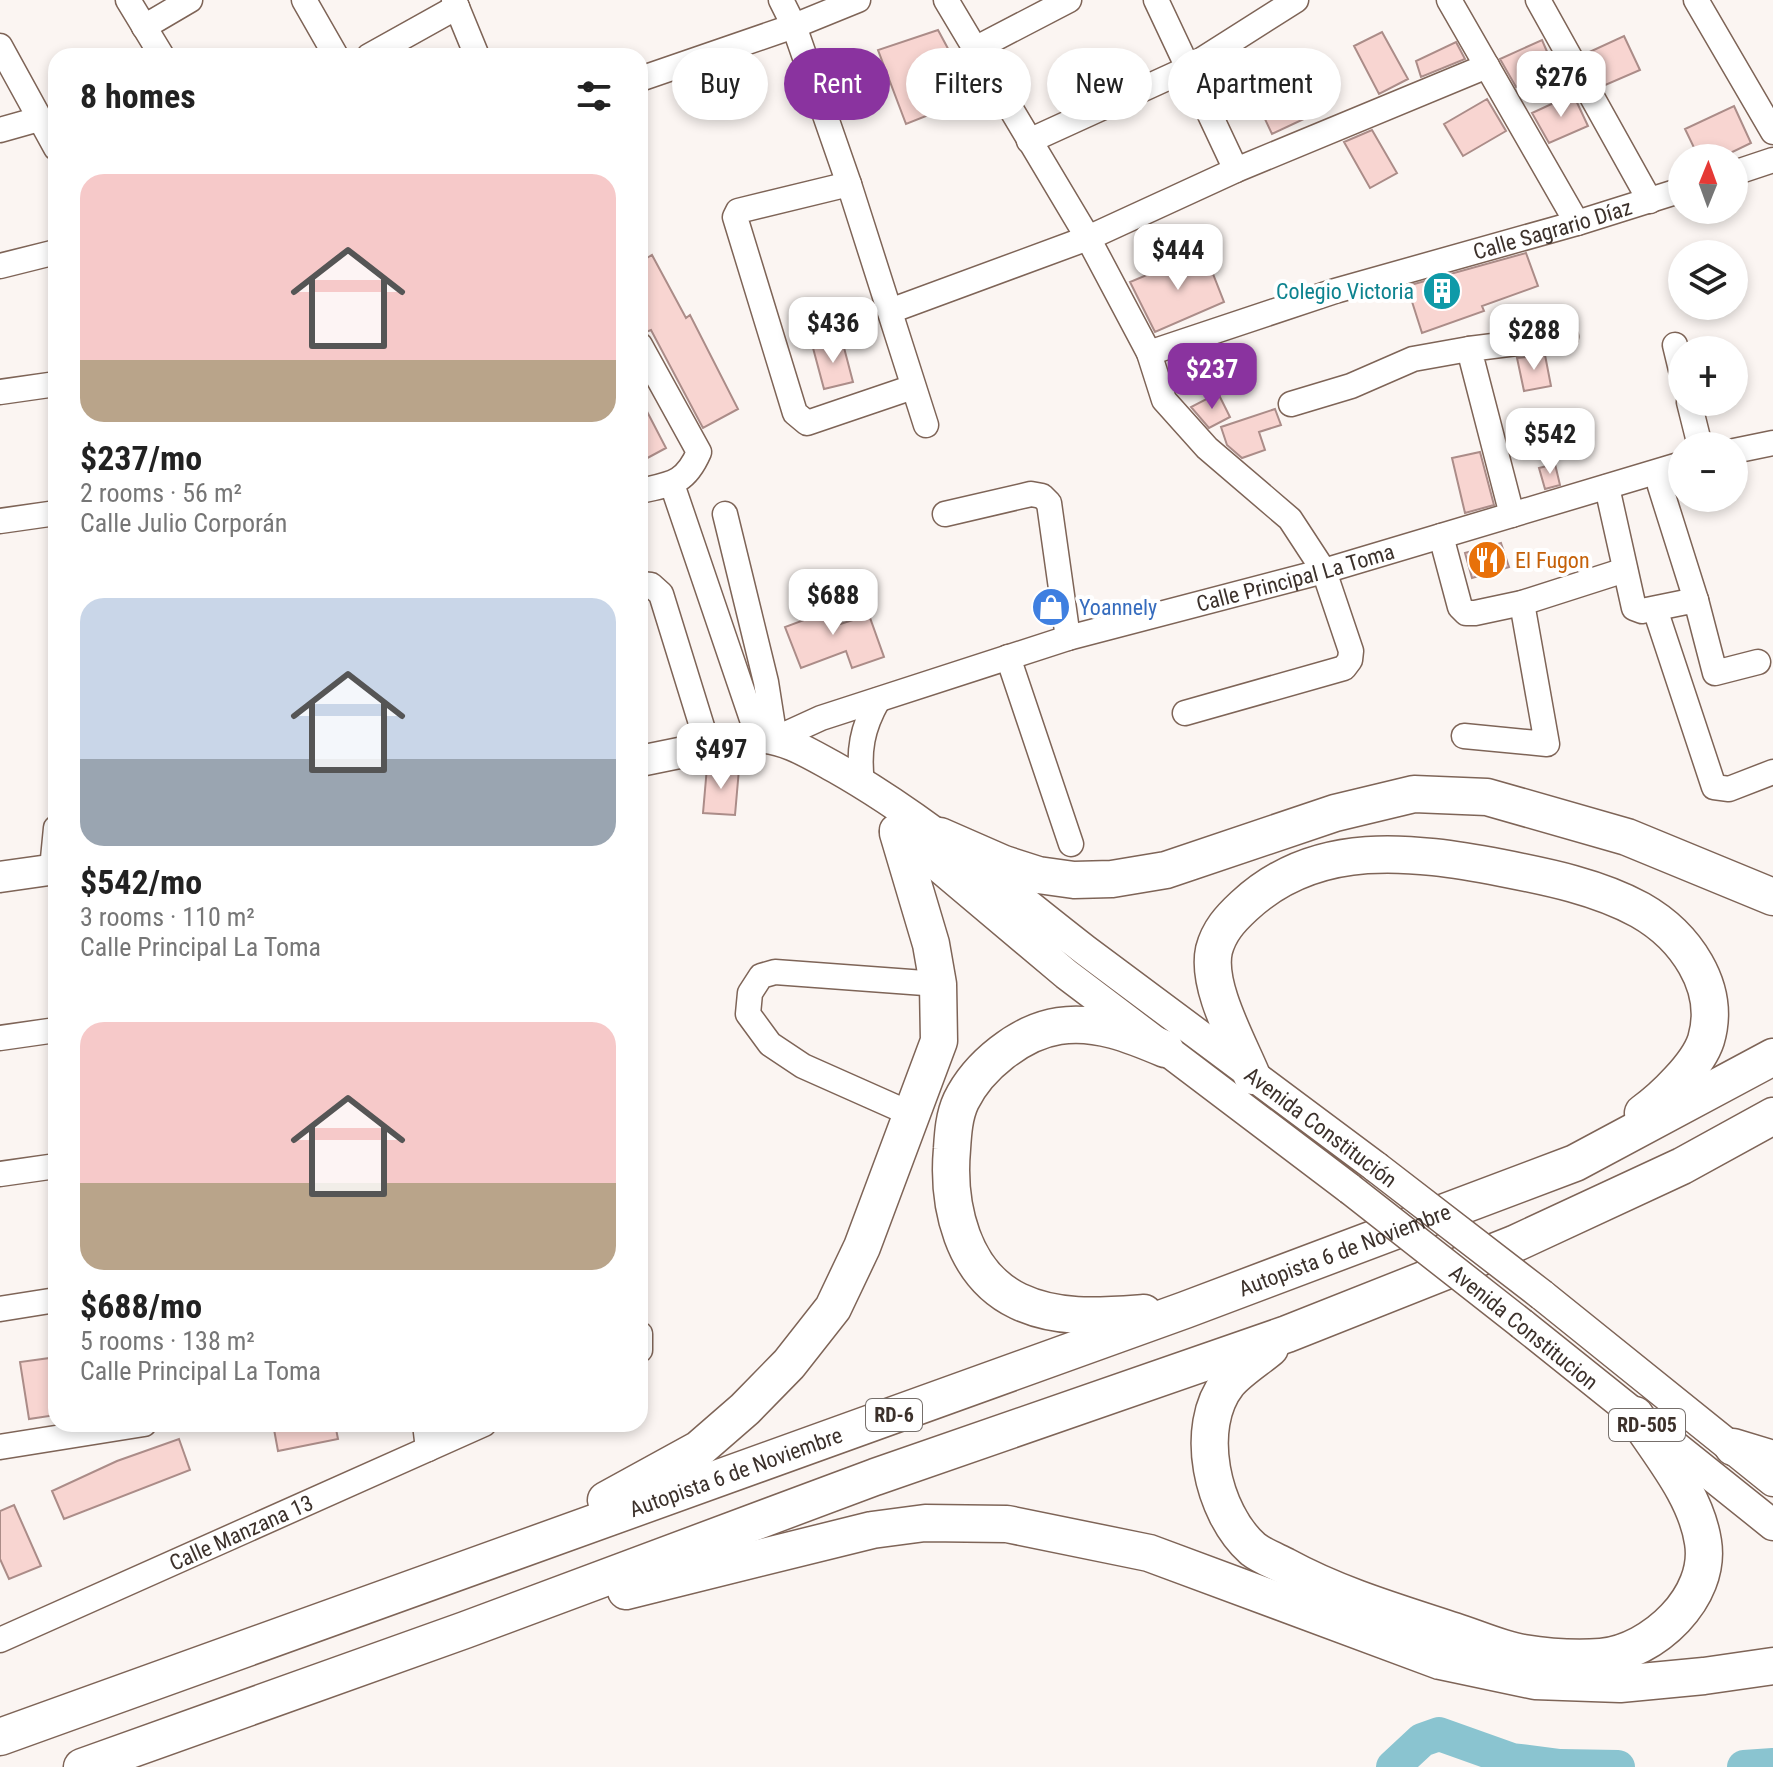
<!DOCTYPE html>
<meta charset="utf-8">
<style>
body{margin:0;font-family:"Roboto Condensed",sans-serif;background:#f2f2f2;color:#222;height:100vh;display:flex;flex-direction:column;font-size:30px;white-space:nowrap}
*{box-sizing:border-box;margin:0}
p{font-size:26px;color:#767676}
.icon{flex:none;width:44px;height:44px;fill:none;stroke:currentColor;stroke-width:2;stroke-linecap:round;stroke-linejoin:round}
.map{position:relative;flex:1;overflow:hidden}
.panel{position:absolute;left:48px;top:48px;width:600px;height:1384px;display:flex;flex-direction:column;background:#fff;border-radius:24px;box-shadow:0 4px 12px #0003}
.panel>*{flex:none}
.banner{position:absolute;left:672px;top:48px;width:760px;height:72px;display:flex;gap:16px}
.needle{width:52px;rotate:1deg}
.buttons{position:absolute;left:1668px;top:144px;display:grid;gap:16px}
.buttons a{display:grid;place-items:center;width:80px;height:80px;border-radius:50%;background:#fff;box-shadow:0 4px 12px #0003;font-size:40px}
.price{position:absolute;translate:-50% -68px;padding:0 18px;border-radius:16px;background:#fff;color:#222;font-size:26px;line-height:52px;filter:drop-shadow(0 2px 4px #0008)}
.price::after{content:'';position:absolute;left:50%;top:48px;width:24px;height:18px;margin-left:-12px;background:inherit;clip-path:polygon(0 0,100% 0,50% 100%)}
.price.active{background:#8a339f;color:#fff}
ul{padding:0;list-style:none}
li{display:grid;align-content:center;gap:16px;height:424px;padding:0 32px}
li span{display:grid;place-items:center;height:248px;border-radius:24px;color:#555}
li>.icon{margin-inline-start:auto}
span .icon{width:144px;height:144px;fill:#fffc;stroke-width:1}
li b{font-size:34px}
h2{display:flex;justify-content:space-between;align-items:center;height:96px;padding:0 32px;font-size:34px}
.chip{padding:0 28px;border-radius:36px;background:#fff;box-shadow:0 4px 12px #0003;font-size:28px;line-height:72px}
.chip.active{background:#8a339f;color:#fff}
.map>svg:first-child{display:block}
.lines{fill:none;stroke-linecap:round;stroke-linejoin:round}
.river{stroke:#8ac4d0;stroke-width:34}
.building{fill:#f8d5d1;stroke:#ab8c88;stroke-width:2}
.minor-casing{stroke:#7e6457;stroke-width:27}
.major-casing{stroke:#7e6457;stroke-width:33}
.highway-casing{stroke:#7e6457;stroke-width:39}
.minor{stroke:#fff;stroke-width:24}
.major{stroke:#fff;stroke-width:30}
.highway{stroke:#fff;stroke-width:36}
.major-bridge-casing{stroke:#7e6457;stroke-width:33;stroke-linecap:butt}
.major-bridge{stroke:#fff;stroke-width:30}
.labels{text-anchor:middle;stroke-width:8;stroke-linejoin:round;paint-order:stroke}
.shield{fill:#fff;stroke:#766f6b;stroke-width:2}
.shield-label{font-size:20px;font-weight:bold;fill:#3c312b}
.street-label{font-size:22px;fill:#3c312b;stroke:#fff}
.culture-label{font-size:22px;fill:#0d838f;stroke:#fff;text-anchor:end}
.food-label{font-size:22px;fill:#c56008;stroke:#fff;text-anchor:start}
.shop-label{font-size:22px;fill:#366cbe;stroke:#fff;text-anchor:start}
</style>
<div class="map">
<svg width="1773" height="1767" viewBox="0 0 1773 1767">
<rect width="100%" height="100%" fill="#fbf5f2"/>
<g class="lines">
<path class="river" d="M1393 1767 1422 1740 1439 1734 1512 1760 1560 1766 1618 1767
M1744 1767 1773 1765"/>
</g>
<path class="building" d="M938 30 974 97 906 124 878 50Z
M1382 32 1408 79 1379 94 1354 46Z
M1624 36 1640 70 1603 86 1585 54Z
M1542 40 1555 70 1516 87 1500 59Z
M1456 42 1465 59 1421 77 1416 61Z
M1282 70 1306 118 1272 134 1249 85Z
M1573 94 1588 126 1549 143 1532 113Z
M1487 99 1506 131 1463 156 1444 124Z
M1734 106 1751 143 1720 158H1699L1685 129Z
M1372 130 1397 173 1370 188 1344 142Z
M1204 251 1224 302 1155 332 1130 282Z
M1526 253 1538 286 1482 306 1484 311 1422 333 1407 286Z
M652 255 686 318 690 315 738 409 703 428 651 330 646 332 640 320V262Z
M842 340 853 382 824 389 813 348Z
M1545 355 1551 386 1524 391 1517 358Z
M1218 393 1230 417 1209 428 1191 407Z
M640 398 666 448 640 462Z
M1275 409 1281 425 1259 432 1265 450 1242 458 1227 445 1221 427Z
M1480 452 1494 505 1465 513 1452 458Z
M1555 464 1560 485 1545 489 1539 468Z
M1501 543 1509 567 1472 578 1465 553Z
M824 592 837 625 869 615 884 657 852 668 846 651 801 668 785 627 815 616 808 598Z
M707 767 739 769 735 815 703 813Z
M50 1358 56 1415 29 1419 20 1362Z
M273 1424H335L338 1439 278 1451Z
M179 1439 190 1470 64 1519 52 1491 117 1461Z
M14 1505 41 1566 9 1579 0 1559V1511Z"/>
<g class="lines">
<g class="minor-casing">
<g id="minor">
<path d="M128 0 162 56"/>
<path d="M304 0 336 56"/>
<path d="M454 0 477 56"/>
<path d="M781 0 794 26 849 184 926 425"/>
<path d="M946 0 1088 238 1149 353 1164 400 1207 448 1290 519 1324 571 1351 651 1350 660 1344 668 1185 713"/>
<path d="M1156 0 1236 170"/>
<path d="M1449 0 1577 223"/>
<path d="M1538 0 1650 201"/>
<path d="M1696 0 1773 132"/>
<path d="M144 27 190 0"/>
<path d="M0 46 56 148"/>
<path d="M975 49 1069 0"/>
<path d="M369 56 457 7"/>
<path d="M640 79 794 26 858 0"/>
<path d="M0 130 39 119"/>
<path d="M1029 141 1189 68 1296 0"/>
<path d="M1734 173 1773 160"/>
<path d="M849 184 738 211 735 217 795 413 807 423 913 387"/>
<path d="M0 266 56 252"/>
<path d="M890 311 1088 238 1236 170 1487 66"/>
<path d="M640 345 699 452C685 484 671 484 640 491"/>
<path d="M1675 345 1682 374"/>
<path id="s1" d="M1149 353 1335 291 1577 223 1682 190"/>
<path d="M0 392 56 384"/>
<path d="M1689 402 1700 446"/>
<path d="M1291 404 1351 386 1413 359 1469 349"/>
<path d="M1734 451 1773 443"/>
<path d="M672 484 758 737"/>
<path d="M1660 486 1696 600"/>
<path d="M1607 487 1634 608 1642 611 1696 600 1715 673 1758 662"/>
<path id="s2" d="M725 514 766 682 775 739 821 718 1068 638 1324 571 1682 464"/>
<path d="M945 514 1031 494 1042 496 1049 503 1068 638"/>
<path d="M1512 515 1469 349 1566 337"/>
<path d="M0 521 56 513"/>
<path d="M1441 536 1460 607 1466 613H1475L1522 603 1625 570"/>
<path d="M640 584 651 585 661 594 708 746"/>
<path d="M1655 609 1714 787 1729 789 1773 772"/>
<path d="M1008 657 1071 844"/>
<path d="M1464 736 1547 744 1522 603"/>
<path d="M862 783C858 751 862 728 878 700"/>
<path d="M52 869 56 828"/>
<path d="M0 1038 56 1030"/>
<path d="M911 1114 803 1066 770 1044 748 1014 750 993 761 976 775 972 938 984"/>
<path d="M0 1174 56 1166"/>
<path d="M0 1309 56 1300"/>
<path d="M640 1334V1350"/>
<path d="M425 1424 428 1449"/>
<path d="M0 1447 144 1424"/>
<path id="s3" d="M0 1640 484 1424"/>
</g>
</g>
<g class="major-casing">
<path id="major" d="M640 761 758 737C788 739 810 754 836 768 926 819 1004 887 1085 950 1182 1023 1279 1095 1376 1167
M895 830 1066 974 1350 1189
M0 877 56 869
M1542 1295 1773 1481
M1522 1324 1773 1525"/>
</g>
<g class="highway-casing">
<g id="highway">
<path d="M940 836 1004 864 1038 875 1074 880 1112 879 1166 870 1335 813 1414 794 1487 797 1627 837 1773 897"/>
<path d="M1252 1076C1238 1042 1206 986 1214 950 1219 931 1230 919 1244 906 1317 838 1412 851 1502 868 1548 877 1598 887 1640 910 1684 935 1722 986 1706 1040 1698 1065 1664 1098 1643 1113"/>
<path d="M1144 1313C1101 1316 1058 1320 1018 1301 962 1274 947 1205 952 1149 953 1133 954 1116 961 1101 978 1066 1020 1032 1059 1026 1096 1020 1132 1035 1165 1049"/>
<path d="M1270 1348C1257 1359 1239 1370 1228 1383 1193 1427 1212 1513 1253 1549 1262 1556 1275 1561 1285 1566 1338 1595 1396 1612 1454 1631 1476 1638 1500 1649 1523 1653 1548 1657 1576 1659 1601 1657 1653 1652 1712 1597 1703 1542 1696 1495 1660 1454 1635 1415"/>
<path d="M1733 1447 1773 1459"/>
<path d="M606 1500 699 1449 745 1409 789 1364 833 1308 862 1247 939 1041 938 984 931 944 898 833"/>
<path d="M626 1591 872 1530 925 1523 1007 1524 1149 1553 1440 1661 1535 1681 1620 1684 1704 1676 1773 1666"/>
<path id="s4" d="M0 1737 1185 1310 1575 1163 1773 1057"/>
<path d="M82 1767 465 1630 875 1477 1287 1334 1514 1244 1682 1166 1773 1116"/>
</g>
</g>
<use href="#minor" class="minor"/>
<use href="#major" class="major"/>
<use href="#highway" class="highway"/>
<g class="major-bridge-casing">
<path id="major-bridge" d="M1376 1167 1542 1295
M1350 1189 1522 1324"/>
</g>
<use href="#major-bridge" class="major-bridge"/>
</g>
<defs>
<g id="building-disc" transform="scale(2)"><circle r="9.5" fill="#0f9aa8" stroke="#fff"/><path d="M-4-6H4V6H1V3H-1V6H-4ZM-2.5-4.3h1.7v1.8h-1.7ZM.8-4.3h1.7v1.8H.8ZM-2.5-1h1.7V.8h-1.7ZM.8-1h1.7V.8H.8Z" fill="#fff"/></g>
<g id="restaurant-disc" transform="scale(2)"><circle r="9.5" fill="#e8710a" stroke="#fff"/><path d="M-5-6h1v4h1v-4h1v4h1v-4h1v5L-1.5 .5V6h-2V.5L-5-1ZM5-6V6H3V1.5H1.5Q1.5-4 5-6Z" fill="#fff"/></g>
<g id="shop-disc" transform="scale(2)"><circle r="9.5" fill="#3f7fe0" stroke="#fff"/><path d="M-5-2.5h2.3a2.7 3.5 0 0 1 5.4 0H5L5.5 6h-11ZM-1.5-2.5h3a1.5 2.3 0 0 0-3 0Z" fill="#fff"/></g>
</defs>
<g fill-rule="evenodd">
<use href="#building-disc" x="1442" y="291"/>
<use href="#restaurant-disc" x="1487" y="560"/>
<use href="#shop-disc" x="1051" y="607"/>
</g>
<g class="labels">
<g class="shield">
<rect x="866" y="1399" width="56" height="32" rx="6"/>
<rect x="1609" y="1409" width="76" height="32" rx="6"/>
</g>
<g class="shield-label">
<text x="894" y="1422">RD-6</text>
<text x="1647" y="1432">RD-505</text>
</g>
<g class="street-label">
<text dy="8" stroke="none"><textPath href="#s1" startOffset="422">Calle Sagrario Díaz</textPath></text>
<text dy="8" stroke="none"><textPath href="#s2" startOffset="776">Calle Principal La Toma</textPath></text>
<text transform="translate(1321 1127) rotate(37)" y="8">Avenida Constitución</text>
<text dy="8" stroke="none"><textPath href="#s4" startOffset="1430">Autopista 6 de Noviembre</textPath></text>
<text transform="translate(1524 1327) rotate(39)" y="8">Avenida Constitucion</text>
<text dy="8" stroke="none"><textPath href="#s4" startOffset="782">Autopista 6 de Noviembre</textPath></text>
<text dy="8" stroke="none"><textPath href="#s3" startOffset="264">Calle Manzana 13</textPath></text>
</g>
<g class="culture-label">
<text x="1414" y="299">Colegio Victoria</text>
</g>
<g class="food-label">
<text x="1515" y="568">El Fugon</text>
</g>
<g class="shop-label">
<text x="1079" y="615">Yoannely</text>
</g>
</g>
</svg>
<div class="buttons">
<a><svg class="needle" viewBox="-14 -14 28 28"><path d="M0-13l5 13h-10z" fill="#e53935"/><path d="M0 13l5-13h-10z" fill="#767676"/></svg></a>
<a><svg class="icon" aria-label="layers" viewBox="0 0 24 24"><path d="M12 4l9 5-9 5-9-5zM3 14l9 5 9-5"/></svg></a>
<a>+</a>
<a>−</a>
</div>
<b class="price" style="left:1561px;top:119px">$276</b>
<b class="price" style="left:1178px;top:292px">$444</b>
<b class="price" style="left:833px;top:365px">$436</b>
<b class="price" style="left:1534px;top:372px">$288</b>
<b class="price active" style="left:1212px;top:411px">$237</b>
<b class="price" style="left:1550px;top:476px">$542</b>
<b class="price" style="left:833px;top:637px">$688</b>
<b class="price" style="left:721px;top:791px">$497</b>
<div class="banner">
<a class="chip">Buy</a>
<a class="chip active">Rent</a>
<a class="chip">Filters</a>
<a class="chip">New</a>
<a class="chip">Apartment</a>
</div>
<section class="panel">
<h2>8 homes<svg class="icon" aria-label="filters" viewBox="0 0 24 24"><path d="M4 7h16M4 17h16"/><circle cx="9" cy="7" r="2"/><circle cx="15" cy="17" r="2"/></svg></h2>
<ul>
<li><span style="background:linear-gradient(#f6c9c9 75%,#b9a48a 0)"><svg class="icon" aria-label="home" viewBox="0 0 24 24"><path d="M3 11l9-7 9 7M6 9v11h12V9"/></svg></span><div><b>$237/mo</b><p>2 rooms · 56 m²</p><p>Calle Julio Corporán</p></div></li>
<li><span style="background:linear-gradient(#c9d6e8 65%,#9aa5b1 0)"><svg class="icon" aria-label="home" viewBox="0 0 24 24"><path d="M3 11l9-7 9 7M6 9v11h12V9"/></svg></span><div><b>$542/mo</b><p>3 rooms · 110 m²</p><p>Calle Principal La Toma</p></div></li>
<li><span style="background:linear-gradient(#f6c9c9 65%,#b9a48a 0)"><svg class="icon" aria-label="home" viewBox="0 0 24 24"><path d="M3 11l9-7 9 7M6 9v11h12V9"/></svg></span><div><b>$688/mo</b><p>5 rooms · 138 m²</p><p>Calle Principal La Toma</p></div></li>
</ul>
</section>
</div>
